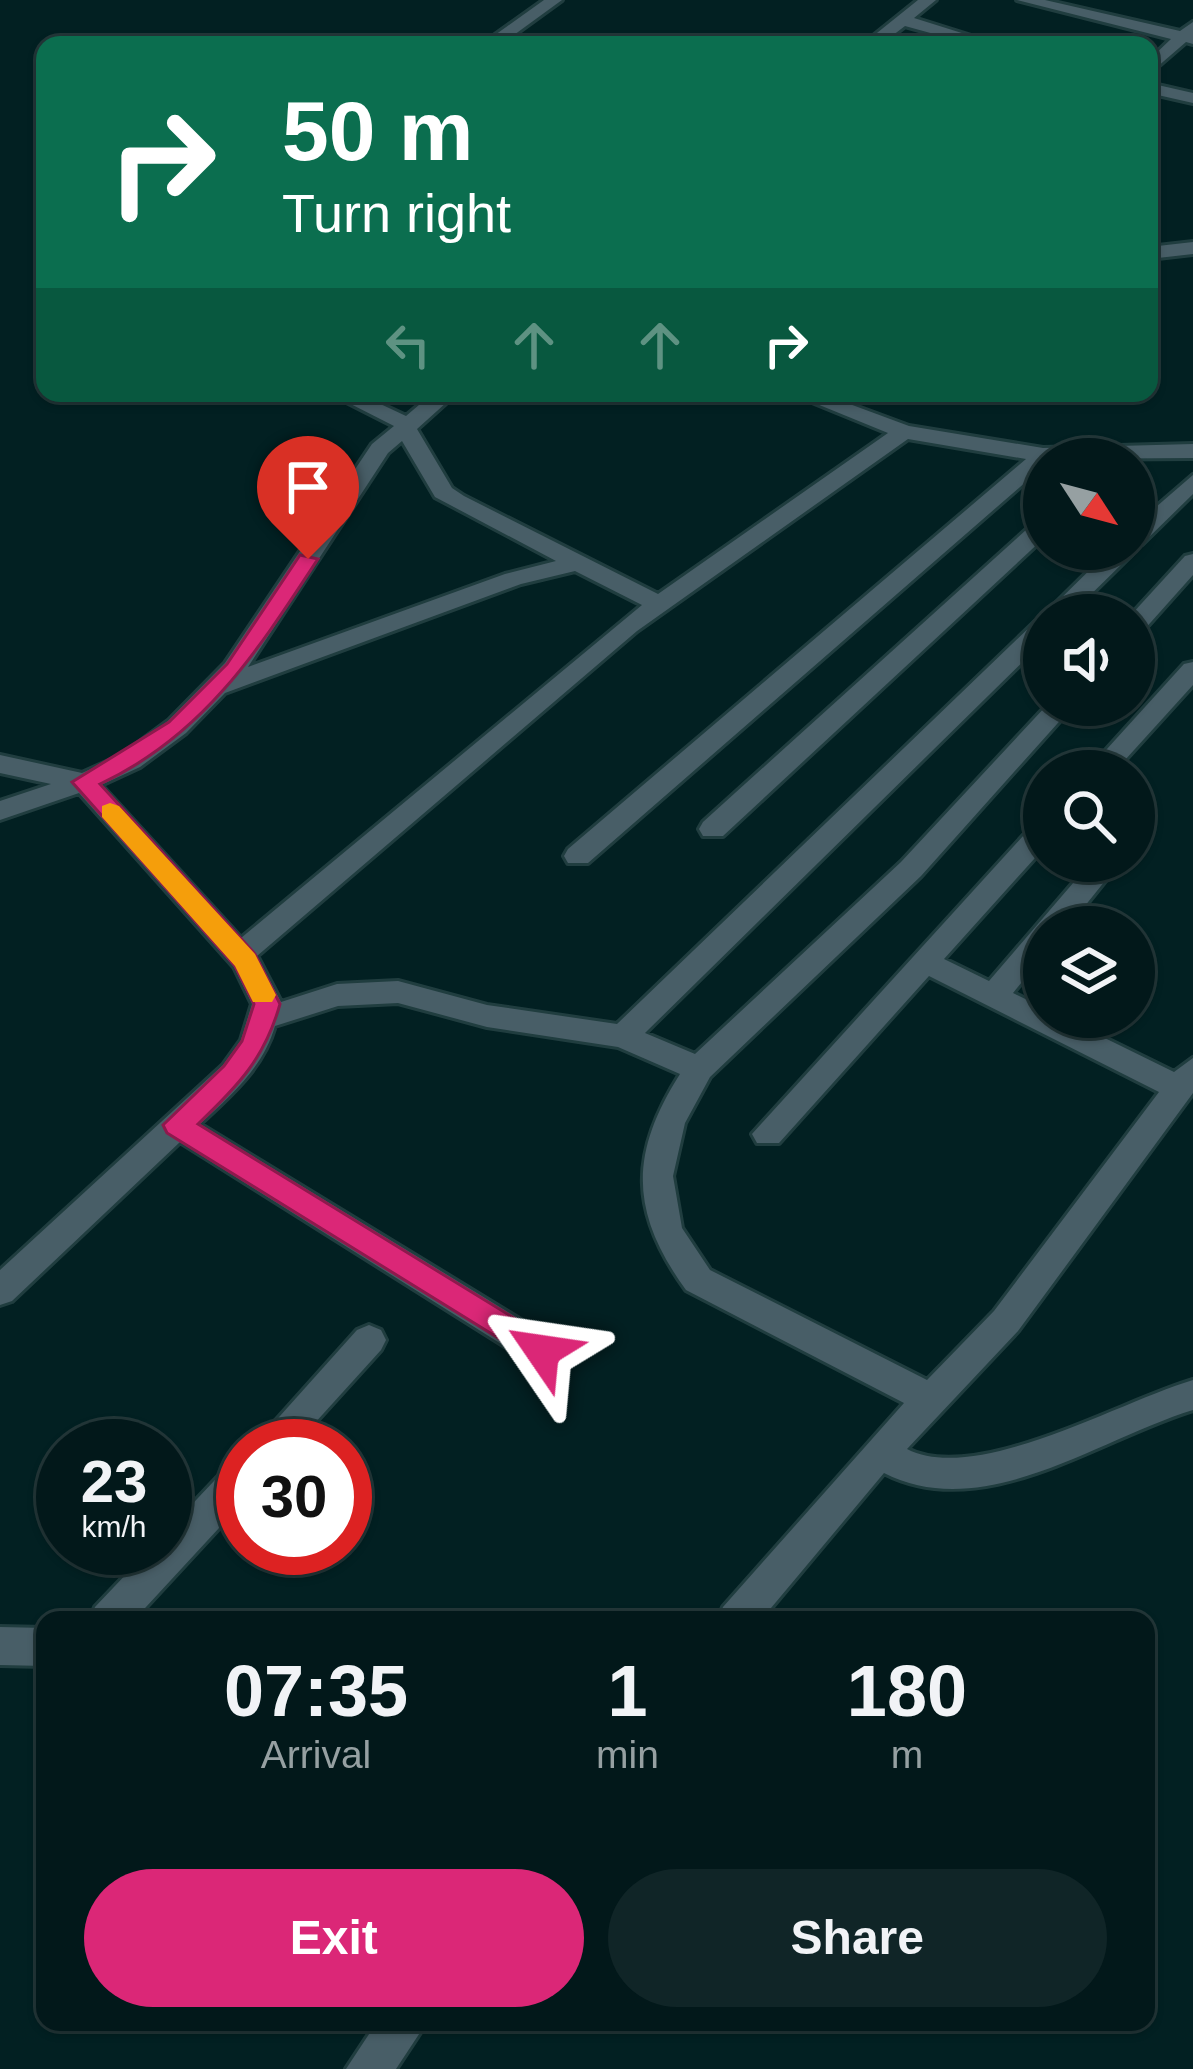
<!DOCTYPE html>
<style>
body{margin:0;font-family:Helvetica,sans-serif;background:#102527;color:#f1f3f6;height:100vh;display:flex;flex-direction:column;font-size:45px;white-space:nowrap}
*{box-sizing:border-box;margin:0}
p{font-size:39px;color:#96a0a2}
.icon{flex:none;width:66px;height:66px;fill:none;stroke:currentColor;stroke-width:2;stroke-linecap:round;stroke-linejoin:round}
.map{position:relative;flex:1;overflow:hidden}
.side{position:absolute;left:36px;top:1611px;width:1119px;height:420px;display:flex;flex-direction:column;background:#02181a;border-radius:24px;box-shadow:0 3px 9px #0004,0 0 0 3px #233739}
.side>*{flex:none}
.banner{position:absolute;left:36px;top:36px;width:1122px;height:366px;border-radius:24px;box-shadow:0 3px 9px #0004,0 0 0 3px #233739;background:#0b6e4f;color:#fff;overflow:hidden}
.needle{width:78px;rotate:126deg}
.fabs{position:absolute;left:1023px;top:438px;display:grid;gap:24px}
.fabs a{display:grid;place-items:center;width:132px;height:132px;border-radius:50%;background:#02181a;box-shadow:0 3px 9px #0004,0 0 0 3px #233739;font-size:60px}
.speed{position:absolute;left:36px;top:1419px;display:flex;gap:24px;font-size:60px;font-weight:700;text-align:center}
.speed>*{display:grid;place-content:center;width:156px;height:156px;border-radius:50%;background:#02181a;box-shadow:0 3px 9px #0004,0 0 0 3px #233739;line-height:1}
.speed small{font-size:30px;font-weight:400}
.speed .limit{border:18px solid #d22;background:#fff;color:#111}
.pin{position:absolute;display:grid;place-items:center;width:102px;height:102px;color:#fff;margin:-123px -51px;border-radius:50% 50% 50% 0;rotate:-45deg;box-shadow:0 0 12px #0007}
.pin .icon{rotate:45deg}
.me{position:absolute;width:132px;margin:-66px;rotate:302deg;stroke-linejoin:round;filter:drop-shadow(0 0 9px #0008)}
.turn{display:flex;align-items:center;gap:42px;height:252px;padding:0 48px;font-size:54px}
.turn .icon{width:156px;height:156px;stroke-width:2.5}
.turn b{display:block;font-size:84px;line-height:102px}
.lanes{display:flex;align-items:center;height:114px;padding:0 48px;background:#0003;justify-content:center;gap:60px;direction:ltr}
.lanes .off{opacity:.35}
.eta{display:flex;justify-content:space-evenly;align-items:center;height:204px;text-align:center}
.eta b{font-size:72px;font-weight:700;line-height:84px}
.primary-button{display:flex;gap:24px;margin-top:auto;padding:24px 48px}
.primary-button a{flex:1;height:138px;border-radius:72px;background:#db2777;color:#fff;font-size:48px;font-weight:700;line-height:138px;text-align:center}
.primary-button a+a{background:#102527;color:#f1f3f6}
.map>svg:first-child{display:block}
.lines{fill:none;stroke-linecap:round;stroke-linejoin:round}
.minor-casing{stroke:#203d3f;stroke-width:6}
.minor{fill:#485e67;fill-rule:evenodd}
.route{fill:#db2777;stroke:#8e194d;stroke-width:3}
.slow{fill:#f59e0b}
</style>
<div class="map">
<svg width="1193" height="2069" viewBox="0 0 1193 2069">
<rect width="100%" height="100%" fill="#022022"/>
<g class="lines">
<defs>
<g id="minor">
<path d="M 544,0 L 562,0 L 500,45 L 481,45 Z"/>
<path d="M 918,0 L 936,0 L 914,18 L 1000,45 L 974,45 L 905,26 L 880,45 L 862,45 Z"/>
<path d="M 1017,0 L 1045,0 L 1180,31 L 1193,22 L 1193,44 L 1186,42 L 1149,74 L 1149,60 L 1171,39 Z"/>
<path d="M 1149,83 L 1193,93 L 1193,103 L 1149,93 Z"/>
<path d="M 1193,242 L 1193,254 L 1149,259 L 1149,247 Z"/>
<path d="M 329,393 L 357,393 L 406,416 L 433,393 L 457,393 L 417,429 L 452,488 L 464,496 L 658,594 L 888,433 L 790,393 L 820,393 L 909,426 L 1043,448 L 1193,444 L 1193,458 L 1044,459 L 1044,466 L 588,863 L 568,863 L 564,856 L 568,849 L 1026,459 L 908,439 L 637,631 L 257,956 L 281,1002 L 337,984 L 398,981 L 487,1005 L 617,1024 L 1035,622 L 1044,620 L 1044,641 L 645,1033 L 695,1054 L 901,862 L 1047,705 L 1074,705 L 921,876 L 710,1077 L 685,1123 L 673,1176 L 682,1228 L 710,1270 L 927,1380 L 994,1311 L 1159,1092 L 929,976 L 779,1143 L 757,1143 L 752,1134 L 1034,824 L 1044,822 L 1044,848 L 944,959 L 989,981 L 1092,861 L 1121,861 L 1068,927 L 1044,927 L 1044,955 L 1013,993 L 1044,1008 L 1044,1017 L 1062,1017 L 1174,1072 L 1193,1058 L 1193,1093 L 1018,1331 L 907,1449 C 976,1485 1121,1401 1193,1380 L 1193,1410 C 1098,1439 984,1524 884,1473 L 761,1620 L 718,1620 L 723,1607 L 904,1403 L 686,1290 C 630,1213 629,1154 680,1074 L 618,1047 L 487,1027 L 398,1003 L 338,1006 L 275,1026 C 263,1068 231,1095 200,1124 L 554,1340 L 559,1351 L 554,1362 L 542,1366 L 530,1362 L 180,1142 L 12,1301 L 0,1305 L 0,1270 L 223,1065 L 241,1040 L 252,1004 L 234,967 L 79,793 L 0,820 L 0,801 L 51,784 L 0,773 L 0,755 L 82,773 L 122,755 L 168,721 L 225,663 L 372,444 L 394,426 ZM 402,441 L 435,497 L 556,561 L 505,574 L 248,667 L 388,453 ZM 575,571 L 642,605 L 241,938 L 101,785 L 140,767 L 186,733 L 225,693 L 521,584 Z"/>
<path d="M 1193,475 L 1193,494 L 1142,544 L 1134,546 L 1134,526 Z"/>
<path d="M 1044,519 L 1044,538 L 723,836 L 703,836 L 699,829 L 703,822 L 1036,521 Z"/>
<path d="M 1134,547 L 1136,549 L 1132,554 L 1070,615 L 1044,615 L 1111,549 Z"/>
<path d="M 1193,554 L 1193,575 L 1143,631 L 1134,633 L 1131,615 L 1185,556 Z"/>
<path d="M 1193,662 L 1193,685 L 1115,771 L 1087,771 L 1184,664 Z"/>
<path d="M 1134,819 L 1149,828 L 1134,839 Z"/>
<path d="M 369,1325 L 381,1330 L 386,1340 L 381,1350 L 294,1446 L 253,1446 L 357,1330 Z"/>
<path d="M 243,1460 L 243,1502 L 134,1620 L 90,1620 L 95,1607 L 151,1548 L 165,1548 L 165,1533 L 230,1464 Z"/>
<path d="M 0,1627 L 45,1628 L 45,1666 L 0,1665 Z"/>
<path d="M 377,2022 L 427,2022 L 396,2069 L 346,2069 Z"/>
</g>
</defs>
<!-- minor casing -->
<use href="#minor" class="minor-casing"/>
<!-- minor -->
<use href="#minor" class="minor"/>
</g>
<!-- route -->
<path class="route" d="M 300,555 L 318,559 C 257,652 203,736 100,784 L 255,954 L 280,1004 C 265,1058 238,1086 198,1124 L 553,1342 L 558,1351 L 553,1361 L 542,1365 L 167,1133 L 163,1125 L 224,1066 L 242,1041 L 254,1004 L 235,966 L 72,782 L 169,722 L 227,664 Z"/>
<!-- slow -->
<path class="slow" d="M 110,803 L 119,806 L 255,954 L 276,995 L 272,1002 L 253,1002 L 235,966 L 102,817 L 102,806 Z"/>
</svg>
<div class="fabs">
<a><svg class="needle" viewBox="-14 -14 28 28"><path d="M0-13l5 13h-10z" fill="#e53935"/><path d="M0 13l5-13h-10z" fill="#96a0a2"/></svg></a>
<a><svg class="icon" aria-label="sound" viewBox="0 0 24 24"><path d="M4 9h4l5-4v14l-5-4H4zM17 9q2 3 0 6"/></svg></a>
<a><svg class="icon" aria-label="search" viewBox="0 0 24 24"><circle cx="10" cy="10" r="6"/><path d="M15 15l6 6"/></svg></a>
<a><svg class="icon" aria-label="layers" viewBox="0 0 24 24"><path d="M12 4l9 5-9 5-9-5zM3 14l9 5 9-5"/></svg></a>
</div>
<div class="speed"><div>23<small>km/h</small></div><div class="limit">30</div></div>
<div class="pin" style="left:308px;top:559px;background:#d93025"><svg class="icon" aria-label="arrive" viewBox="0 0 24 24"><path d="M6 21V4h12l-3 4 3 4H6"/></svg></div>
<svg class="me" style="left:542px;top:1351px" viewBox="-20 -20 40 40"><path d="M0-17L14 15 0 8-14 15z" fill="#db2777" stroke="#fff" stroke-width="4"/></svg>
<div class="banner">
<div class="turn"><svg class="icon" aria-label="right" viewBox="0 0 24 24"><path d="M7 20v-9h11M14 6l5 5-5 5"/></svg><div><b>50 m</b>Turn right</div></div>
<div class="lanes"><svg class="icon off" aria-label="left" viewBox="0 0 24 24"><path d="M17 20v-9H6M10 6l-5 5 5 5"/></svg><svg class="icon off" aria-label="ahead" viewBox="0 0 24 24"><path d="M12 20V5M6 11l6-6 6 6"/></svg><svg class="icon off" aria-label="ahead" viewBox="0 0 24 24"><path d="M12 20V5M6 11l6-6 6 6"/></svg><svg class="icon" aria-label="right" viewBox="0 0 24 24"><path d="M7 20v-9h11M14 6l5 5-5 5"/></svg></div>
</div>
<section class="side">
<div class="eta">
<div><b>07:35</b><p>Arrival</p></div>
<div><b>1</b><p>min</p></div>
<div><b>180</b><p>m</p></div>
</div>
<div class="primary-button"><a>Exit</a><a>Share</a></div>
</section>
</div>
